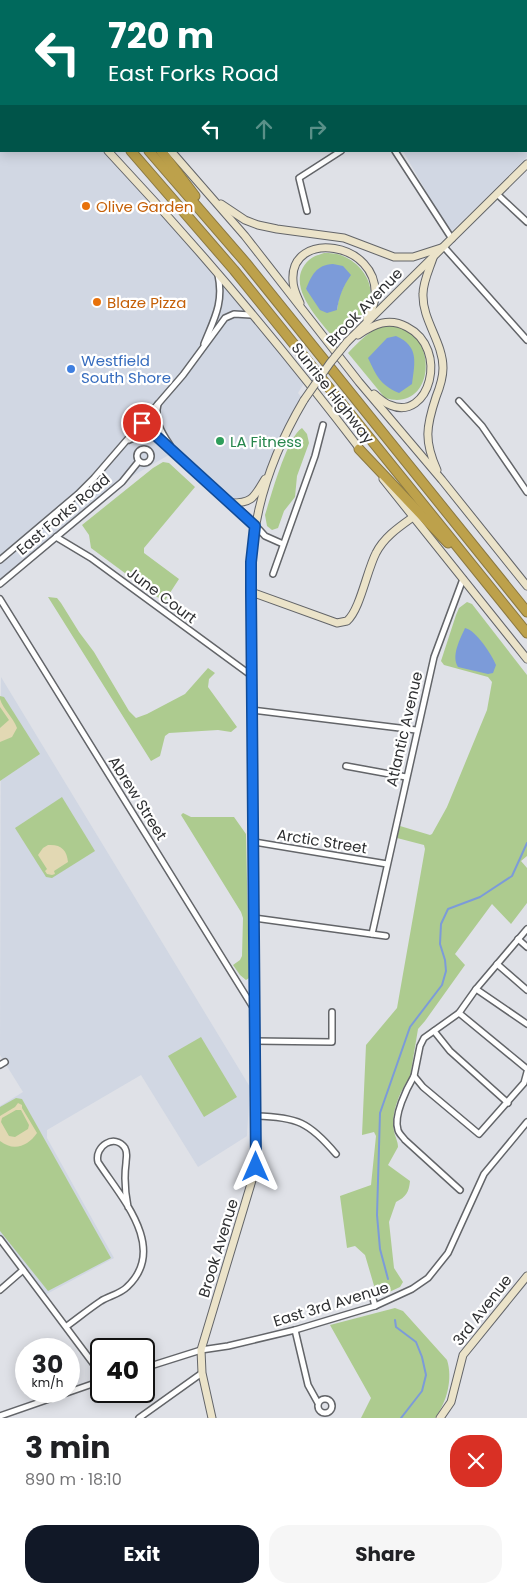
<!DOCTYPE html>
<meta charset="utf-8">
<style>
body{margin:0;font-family:Poppins,sans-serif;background:#f6f6f6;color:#202124;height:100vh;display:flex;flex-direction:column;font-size:19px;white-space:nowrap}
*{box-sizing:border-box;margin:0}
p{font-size:16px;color:#757577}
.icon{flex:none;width:28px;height:28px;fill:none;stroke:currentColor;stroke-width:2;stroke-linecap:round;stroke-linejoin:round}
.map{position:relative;height:1418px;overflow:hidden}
.panel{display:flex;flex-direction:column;background:#fff;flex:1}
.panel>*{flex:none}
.guide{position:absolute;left:0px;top:0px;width:528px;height:152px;box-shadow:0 2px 12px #0003;background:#00695c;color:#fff;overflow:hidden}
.speed{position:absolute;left:15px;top:1338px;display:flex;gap:10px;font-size:25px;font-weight:700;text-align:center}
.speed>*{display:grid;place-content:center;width:65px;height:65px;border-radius:50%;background:#fff;box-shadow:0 2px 12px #0003;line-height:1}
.speed small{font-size:12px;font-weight:400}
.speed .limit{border:2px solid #111;border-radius:8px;background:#fff;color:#111}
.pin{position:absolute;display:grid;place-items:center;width:42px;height:42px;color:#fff;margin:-21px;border:2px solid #fff;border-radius:50%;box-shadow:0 1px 5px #0007}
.me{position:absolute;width:55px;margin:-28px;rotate:0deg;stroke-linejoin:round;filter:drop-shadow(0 0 4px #0008)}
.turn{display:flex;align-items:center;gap:18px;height:105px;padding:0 25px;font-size:22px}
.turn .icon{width:65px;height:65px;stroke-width:2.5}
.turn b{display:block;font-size:35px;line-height:42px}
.lanes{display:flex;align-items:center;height:48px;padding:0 25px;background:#0003;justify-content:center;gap:25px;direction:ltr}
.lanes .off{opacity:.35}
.round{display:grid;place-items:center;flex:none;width:52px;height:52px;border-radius:20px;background:#f6f6f6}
.overview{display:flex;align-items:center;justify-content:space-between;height:85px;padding:0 25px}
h1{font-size:30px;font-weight:700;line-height:38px}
.button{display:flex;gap:10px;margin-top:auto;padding:10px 25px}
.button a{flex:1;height:58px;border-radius:20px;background:#111827;color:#fff;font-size:20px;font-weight:700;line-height:58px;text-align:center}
.button a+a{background:#f6f6f6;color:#202124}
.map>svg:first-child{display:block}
.built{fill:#d1d7e3}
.green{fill:#adcb8f;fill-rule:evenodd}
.sand{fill:#e2d8b3;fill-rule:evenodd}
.water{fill:#7c9bd9}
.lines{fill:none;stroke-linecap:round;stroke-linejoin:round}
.stream{stroke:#7c9bd9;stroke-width:2}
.street-casing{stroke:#636569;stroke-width:8}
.secondary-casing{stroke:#636569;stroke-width:9}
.highway-casing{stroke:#8b7942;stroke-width:11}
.street{stroke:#fff;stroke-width:5}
.secondary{stroke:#ebe3c9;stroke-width:7}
.highway{stroke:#bda14b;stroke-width:9}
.secondary-bridge-casing{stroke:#636569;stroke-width:9;stroke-linecap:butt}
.secondary-bridge{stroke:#ebe3c9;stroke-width:7}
.route-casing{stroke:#114b97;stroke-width:12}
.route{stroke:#1a73e8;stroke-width:9}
.food-dot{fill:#e8710a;stroke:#fff;stroke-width:2}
.shop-dot{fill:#3f7fe0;stroke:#fff;stroke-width:2}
.leisure-dot{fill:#2e9e5b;stroke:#fff;stroke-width:2}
.labels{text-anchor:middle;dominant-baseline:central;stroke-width:4.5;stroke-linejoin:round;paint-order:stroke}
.food-label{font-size:15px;fill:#c56008;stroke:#fff;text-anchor:start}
.street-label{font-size:15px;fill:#2e2f31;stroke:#fff}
.shop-label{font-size:15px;fill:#366cbe;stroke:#fff;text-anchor:start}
.leisure-label{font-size:15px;fill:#27864d;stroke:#fff;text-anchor:start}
</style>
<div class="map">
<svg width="527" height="1418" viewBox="0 0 527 1418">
<rect width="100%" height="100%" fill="#dfe1e7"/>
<!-- built -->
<g class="built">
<path d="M 526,18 L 527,157 L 450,233 L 403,151 L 526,151 Z"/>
<path d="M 0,36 L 1,151 L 108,151 L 306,380 L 298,393 L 304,400 L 271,468 L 255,496 L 231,503 L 174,452 L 122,482 L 0,584 Z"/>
<path d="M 1,677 L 250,1087 L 247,1136 L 198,1167 L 141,1075 L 47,1130 L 47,1138 L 114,1258 L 43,1296 L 0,1239 L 0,1106 L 23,1092 L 0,1055 Z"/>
</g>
<!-- green -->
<g class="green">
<path d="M 324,253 C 329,253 337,253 343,256 C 363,264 379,289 366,309 C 358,321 346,331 336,341 C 321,321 282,285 309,260 C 313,256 319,255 324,253 ZM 345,283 L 339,297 L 337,310 L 306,289 Z"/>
<path d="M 385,325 C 391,326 399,325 404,328 C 440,347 430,412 385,398 L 348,353 C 360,341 369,330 385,325 Z"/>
<path d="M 302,428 L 307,434 L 309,443 L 297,476 L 295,497 L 284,511 L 278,528 L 272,530 L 267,526 L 265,515 C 271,496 287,437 302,428 Z"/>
<path d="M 163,462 L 169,463 L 195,487 L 144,548 L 144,553 L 179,579 L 164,602 L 91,548 L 89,535 L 82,525 L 153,468 Z"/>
<path d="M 48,597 L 57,598 L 61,603 L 79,632 L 94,652 L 129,711 L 136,718 L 147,714 L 185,694 L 208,668 L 215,673 L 209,679 L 208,687 L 237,727 L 231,732 L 218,730 L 169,733 L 165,736 L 160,756 L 151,761 Z"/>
<path d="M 467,602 L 472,604 L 527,675 L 527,856 L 521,861 L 527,868 L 527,903 L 511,924 L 492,904 L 455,954 L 465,965 L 425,1021 L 418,1029 L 410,1077 C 400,1090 390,1115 394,1131 C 395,1137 398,1141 398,1147 L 388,1165 L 410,1181 C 409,1192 406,1197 396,1202 L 389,1222 L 394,1268 L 403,1282 L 400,1287 L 385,1294 L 375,1289 L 365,1255 L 355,1246 L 347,1248 L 340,1196 L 371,1185 L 376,1136 L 374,1132 L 362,1135 L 366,1045 L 397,1008 L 425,849 L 424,845 L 397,838 L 400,826 L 430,835 L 432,834 L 447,807 L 487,710 L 492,682 L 488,677 L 444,665 L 441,661 L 456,615 L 459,608 Z"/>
<path d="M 0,696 L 4,697 L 40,754 L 0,781 Z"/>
<path d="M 62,797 L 95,851 L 52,878 L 46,877 L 15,828 Z"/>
<path d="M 183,813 L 191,817 L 234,817 L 246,834 L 249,978 L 246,980 L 240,975 L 233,965 L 240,960 L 242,956 L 243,918 L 241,912 L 181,815 Z"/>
<path d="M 201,1037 L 237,1097 L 204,1117 L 168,1056 Z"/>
<path d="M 16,1098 L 22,1099 L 111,1258 L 48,1291 L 0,1231 L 0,1107 Z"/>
<path d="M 395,1308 L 403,1311 L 447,1360 C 453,1379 447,1402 435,1418 L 361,1418 L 371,1398 L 330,1325 Z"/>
</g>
<!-- sand -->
<g class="sand">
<path d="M 0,699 C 3,709 13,717 17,728 L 12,737 L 0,742 L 0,728 L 9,720 L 0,707 Z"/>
<path d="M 48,845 C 61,844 67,850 68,862 L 54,871 L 55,874 L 52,875 L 47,874 L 45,871 L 47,869 L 38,855 L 43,848 Z"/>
<path d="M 18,1103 L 22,1105 L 22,1108 L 37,1133 C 28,1146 14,1152 0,1141 L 0,1116 L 15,1107 ZM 16,1110 L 21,1110 L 29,1125 L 28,1129 L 15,1137 L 9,1136 L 1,1122 L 2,1118 Z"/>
</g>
<!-- water -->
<g class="water">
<path d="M 333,264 L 343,266 L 351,275 C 343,286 339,297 337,310 L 327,313 L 320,310 L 306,289 C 312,275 316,265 333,264 Z"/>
<path d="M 396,336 C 419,346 415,362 412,384 L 399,393 C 380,385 376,375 368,358 L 387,338 Z"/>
<path d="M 465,628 C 476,630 492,655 496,665 L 493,673 L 488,674 L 458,667 C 451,656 460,639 465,628 Z"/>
</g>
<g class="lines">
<!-- stream -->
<g class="stream">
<path d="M 477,1 L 478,0"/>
<path d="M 388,1279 L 380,1249 L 377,1215 L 380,1113 L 410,1027 L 442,985 L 446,971 L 445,960 L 440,944 L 441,924 L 448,909 L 480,897 L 512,876 L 527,843"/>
<path d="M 395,1320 L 396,1327 L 416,1342 L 422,1357 L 426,1375 L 422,1391 L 401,1418"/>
</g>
<defs>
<g id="street">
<path d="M 37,1 L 39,0"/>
<path d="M 150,1 L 152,0"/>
<path d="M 259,1 L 261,0"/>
<path d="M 371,1 L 373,0"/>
<path d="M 0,130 L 1,128"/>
<path d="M 395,151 L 452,239"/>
<path d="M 497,194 L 527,222"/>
<path d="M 307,211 L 299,178 L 341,151"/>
<path d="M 444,247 L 527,340"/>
<path d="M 204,344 C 214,319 224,303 218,275"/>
<path d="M 459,401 L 482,426 L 527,492"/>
<path d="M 158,404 C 154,420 161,432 170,445"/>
<path d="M 142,423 L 248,517 L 265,536 L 283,544"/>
<path d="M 129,440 L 140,435 L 156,436"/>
<circle cx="144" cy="456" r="7"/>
<path d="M 56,537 L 91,558 L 252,676"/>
<path d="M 0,560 L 78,494 L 94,478 L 183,375 L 225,318 L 234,314 L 251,315"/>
<path d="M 273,574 L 315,456 L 323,425"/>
<path d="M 0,584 L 122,482 L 139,461"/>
<path d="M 0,599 L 254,1009"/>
<path d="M 252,710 L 416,730"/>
<path d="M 346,766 L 406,777"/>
<path d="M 254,842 L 387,864"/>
<path d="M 254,918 L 386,936"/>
<path d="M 527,929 L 476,989 L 459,1013 L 424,1038 L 420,1046 L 414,1076 L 423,1087 L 479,1134 L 524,1083 L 527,1072"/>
<path d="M 372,934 L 434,657 L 463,579"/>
<path d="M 518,939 L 527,947"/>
<path d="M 497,964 L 527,990"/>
<path d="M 476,989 L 527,1024"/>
<path d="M 459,1013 L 527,1069"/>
<path d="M 434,1031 L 450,1051 L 508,1103"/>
<path d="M 255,1041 L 332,1042 L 332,1012"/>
<path d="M 0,1065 L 5,1062"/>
<path d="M 414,1076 C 407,1088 393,1116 398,1130 C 399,1134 403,1137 405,1140 L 460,1190"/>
<path d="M 256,1116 C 297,1117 309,1122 336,1154"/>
<path d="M 0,1239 L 101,1374"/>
<path d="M 0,1290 L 23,1270"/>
<path d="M 372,1295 L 375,1306"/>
<path d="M 67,1326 C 78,1318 89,1309 101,1301 C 109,1296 120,1294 127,1287 C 169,1248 120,1196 98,1162 C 94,1146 115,1133 125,1148 C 128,1153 126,1158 126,1163 C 124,1178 125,1192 128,1207"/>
<path d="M 295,1330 L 308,1385 L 318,1403"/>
<path d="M 144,1368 L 201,1350 L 228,1346 L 295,1330 L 375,1306 L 412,1289 L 428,1278 L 448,1253 L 484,1174 L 527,1122"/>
<circle cx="325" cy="1406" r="7"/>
<path d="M 0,1416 L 101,1381"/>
<path d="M 139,1418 L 202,1373"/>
</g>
<g id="secondary">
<path d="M 29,0 L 30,1"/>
<path d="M 0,36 L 1,37"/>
<path d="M 108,151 C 198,247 283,348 363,453"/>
<path d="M 171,151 L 245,236 L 359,382 L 442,480 L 527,586"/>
<path d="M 221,204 L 245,220 L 258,225 L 277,229 L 344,238 L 394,257 L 413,257 L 441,248"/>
<path d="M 433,258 C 429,270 423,282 423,294 C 422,320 443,342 443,368 C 443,378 440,387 436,397 C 426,427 424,441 437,470"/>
<path d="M 300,303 C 297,296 293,289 293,281 C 289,229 380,241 375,297 C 375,305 370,312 367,319"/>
<path d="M 358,335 C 374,324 389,317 407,327 C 450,349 429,422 390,405 C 384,403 379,398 374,394"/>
<path d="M 347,342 L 527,164"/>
<path d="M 383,479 L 527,659"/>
<path d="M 231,503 C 253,503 254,497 265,479"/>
<path d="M 251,592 L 337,623 L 347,621 C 360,610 367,570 376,553 C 384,537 399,527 413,517"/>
<path d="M 212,1418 L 202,1373 L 201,1350 L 256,1167 L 251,608 C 251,587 250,565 253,543 C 259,493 278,444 304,400"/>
<path d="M 440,1418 L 451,1402 L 463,1355 L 527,1276"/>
</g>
<g id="highway">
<path d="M 7,0 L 8,1"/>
<path d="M 0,12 L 1,14"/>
<path d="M 131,151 L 234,270 L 527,633"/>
<path d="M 149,151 L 246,263 L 527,612"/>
<path d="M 161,151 L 195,196"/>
<path d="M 359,449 L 448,543"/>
</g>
</defs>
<!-- street casing -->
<use href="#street" class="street-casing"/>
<!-- secondary casing -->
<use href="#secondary" class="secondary-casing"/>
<!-- highway casing -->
<use href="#highway" class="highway-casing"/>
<!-- street -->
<use href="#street" class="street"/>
<!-- secondary -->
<use href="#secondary" class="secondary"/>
<!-- highway -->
<use href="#highway" class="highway"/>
<defs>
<path id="secondary-bridge" d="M 304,400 L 330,363 L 347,342"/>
</defs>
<!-- secondary-bridge casing -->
<use href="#secondary-bridge" class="secondary-bridge-casing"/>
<!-- secondary-bridge -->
<use href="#secondary-bridge" class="secondary-bridge"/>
</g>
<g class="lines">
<defs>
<path id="route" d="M 142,423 L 255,526 L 251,562 L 251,592 L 256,1167"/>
</defs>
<!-- route casing -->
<use href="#route" class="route-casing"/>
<!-- route -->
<use href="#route" class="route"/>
</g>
<!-- markers -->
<g class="food-dot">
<circle cx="86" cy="206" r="5"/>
<circle cx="97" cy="302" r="5"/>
</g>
<circle class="shop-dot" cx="71" cy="369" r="5"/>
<circle class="leisure-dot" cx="220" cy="441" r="5"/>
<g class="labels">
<!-- food labels -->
<g class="food-label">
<text x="96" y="206">Olive Garden</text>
<text x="107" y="302">Blaze Pizza</text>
</g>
<!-- street labels -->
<g class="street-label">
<text transform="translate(364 307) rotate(-46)">Brook Avenue</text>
<text transform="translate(333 393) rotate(52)">Sunrise Highway</text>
<text transform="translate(63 514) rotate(-40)">East Forks Road</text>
<text transform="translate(162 595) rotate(37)">June Court</text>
<text transform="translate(404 729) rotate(-77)">Atlantic Avenue</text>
<text transform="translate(138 798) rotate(58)">Abrew Street</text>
<text transform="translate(322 841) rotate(9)">Arctic Street</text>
<text transform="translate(218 1248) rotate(-73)">Brook Avenue</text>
<text transform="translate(331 1304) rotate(-17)">East 3rd Avenue</text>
<text transform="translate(482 1310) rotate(-52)">3rd Avenue</text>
</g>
<!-- shop labels -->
<g class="shop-label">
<text x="81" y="360">Westfield<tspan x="81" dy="17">South Shore</tspan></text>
</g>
<!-- leisure labels -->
<g class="leisure-label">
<text x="230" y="441">LA Fitness</text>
</g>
</g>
</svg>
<div class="speed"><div>30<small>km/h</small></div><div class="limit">40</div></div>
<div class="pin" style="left:142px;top:423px;background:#d93025"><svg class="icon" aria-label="arrive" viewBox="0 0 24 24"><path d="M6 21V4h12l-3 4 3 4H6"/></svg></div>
<svg class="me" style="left:256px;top:1167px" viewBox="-20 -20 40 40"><path d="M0-17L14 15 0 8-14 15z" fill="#1a73e8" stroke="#fff" stroke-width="4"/></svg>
<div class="guide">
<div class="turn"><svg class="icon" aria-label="left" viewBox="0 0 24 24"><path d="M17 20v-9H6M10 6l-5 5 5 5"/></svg><div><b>720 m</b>East Forks Road</div></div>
<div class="lanes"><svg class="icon" aria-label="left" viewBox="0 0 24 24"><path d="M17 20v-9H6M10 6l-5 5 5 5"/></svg><svg class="icon off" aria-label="ahead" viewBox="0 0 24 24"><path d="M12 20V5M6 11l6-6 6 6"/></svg><svg class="icon off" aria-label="right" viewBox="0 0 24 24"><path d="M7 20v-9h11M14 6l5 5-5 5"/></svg></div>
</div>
</div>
<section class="panel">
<div class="overview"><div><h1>3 min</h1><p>890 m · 18:10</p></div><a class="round" style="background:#d93025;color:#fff"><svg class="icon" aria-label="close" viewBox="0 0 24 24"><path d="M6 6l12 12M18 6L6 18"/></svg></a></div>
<div class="button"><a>Exit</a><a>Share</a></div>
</section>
